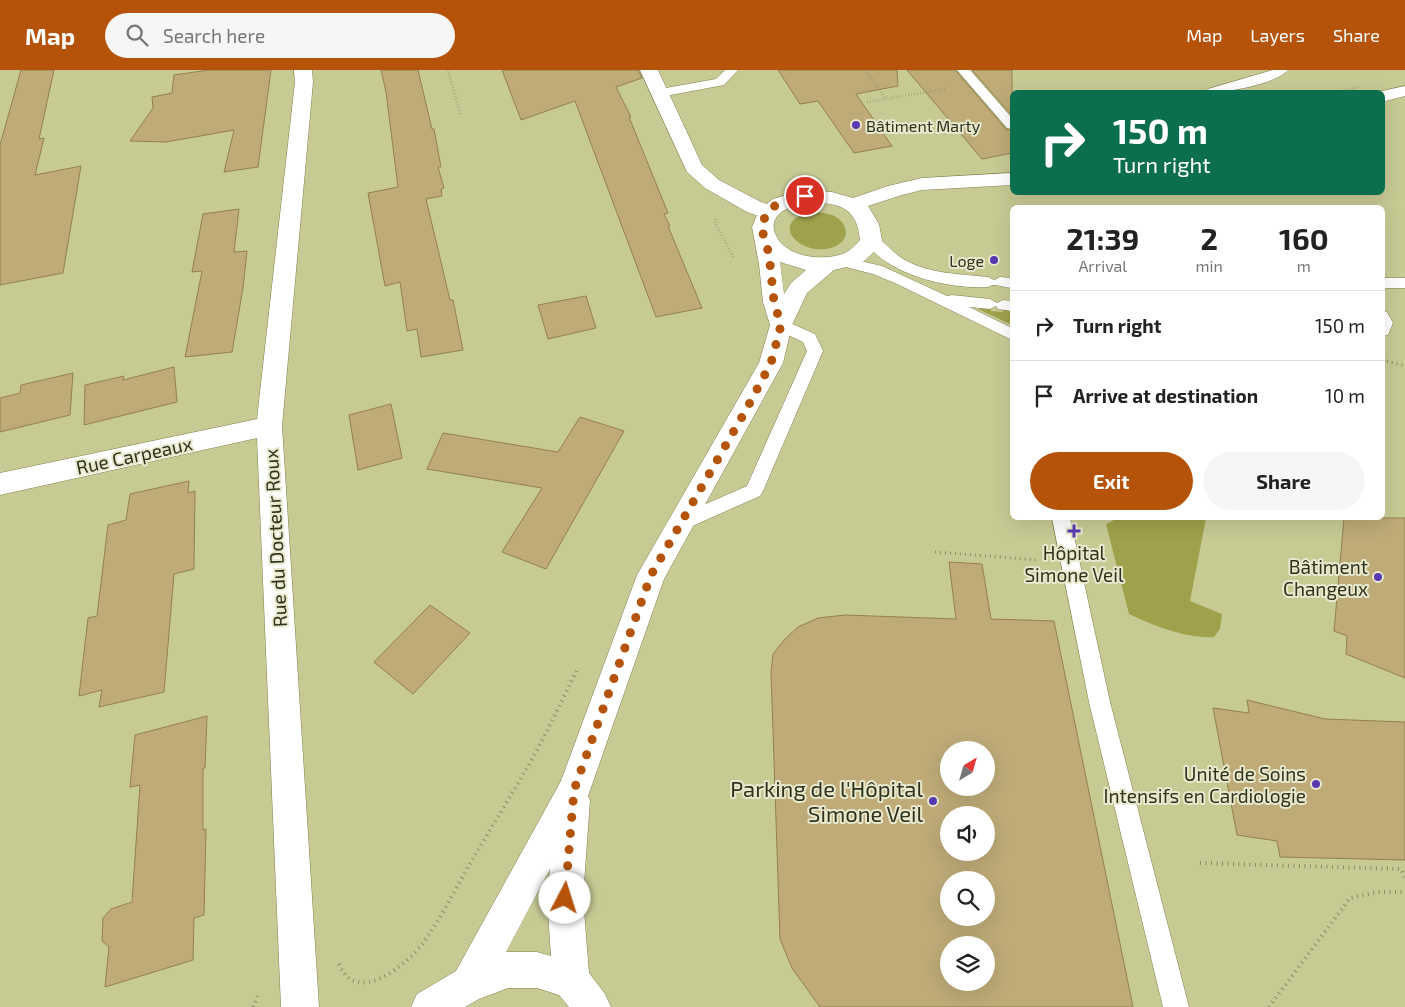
<!DOCTYPE html>
<meta charset="utf-8">
<style>
body{margin:0;font-family:"Exo 2",sans-serif;background:#f6f6f6;color:#222;height:100vh;display:flex;flex-direction:column;font-size:19px;white-space:nowrap}
*{box-sizing:border-box;margin:0}
p{font-size:16px;color:#767676}
.icon{flex:none;width:28px;height:28px;fill:none;stroke:currentColor;stroke-width:2;stroke-linecap:round;stroke-linejoin:round}
.map{position:relative;flex:1;overflow:hidden}
.panel{position:absolute;left:1010px;top:135px;width:375px;height:315px;display:flex;flex-direction:column;background:#fff;border-radius:8px;box-shadow:0 5px 20px #0002}
.panel>*{flex:none}
.guide{position:absolute;left:1010px;top:20px;width:375px;height:105px;border-radius:8px;box-shadow:0 5px 20px #0002;background:#0b6e4f;color:#fff;overflow:hidden}
.needle{width:32px;rotate:37deg}
.tools{position:absolute;left:940px;top:671px;display:grid;gap:10px}
.tools a{display:grid;place-items:center;width:55px;height:55px;border-radius:50%;background:#fff;box-shadow:0 5px 20px #0002;font-size:25px}
.pin{position:absolute;display:grid;place-items:center;width:42px;height:42px;color:#fff;margin:-21px;border:2px solid #fff;border-radius:50%;box-shadow:0 1px 5px #0007}
.me{position:absolute;width:55px;margin:-28px;rotate:5deg;stroke-linejoin:round;filter:drop-shadow(0 0 4px #0008)}
.turn{display:flex;align-items:center;gap:18px;height:105px;padding:0 20px;font-size:22px}
.turn .icon{width:65px;height:65px;stroke-width:2.5}
.turn b{display:block;font-size:35px;line-height:42px}
.eta{display:flex;justify-content:space-evenly;align-items:center;height:85px;text-align:center}
.eta b{font-size:30px;font-weight:700;line-height:35px}
.cta{display:flex;gap:10px;margin-top:auto;padding:10px 20px}
.cta a{flex:1;height:58px;border-radius:30px;background:#b45309;color:#fff;font-size:20px;font-weight:700;line-height:58px;text-align:center}
.cta a+a{background:#f6f6f6;color:#222}
ul{padding:0;list-style:none}
li{display:flex;align-items:center;gap:15px;height:70px;padding:0 20px;border-top:1px solid #e0e0e0}
li div{flex:1}
li b{display:block;font-size:19px}
li em{font-style:normal}
header{display:flex;align-items:center;gap:30px;box-sizing:border-box;height:70px;padding:0 25px;background:#b45309;color:#fff}
header strong{font-size:24px}
nav{display:flex;gap:28px;margin-inline-start:auto;font-size:18px}
.search{width:350px;height:45px;background:#f6f6f6;display:flex;align-items:center;gap:12px;box-sizing:border-box;padding:0 18px;border-radius:28px;color:#767676;font-size:19px}
.map>svg:first-child{display:block}
.green{fill:#9fa14b}
.building{fill:#beab78;stroke:#93804f;fill-rule:evenodd}
.lines{fill:none;stroke-linecap:round;stroke-linejoin:round}
.lane-casing{stroke:#7f814e;stroke-width:1}
.street-casing{stroke:#7f814e;stroke-width:1}
.secondary-casing{stroke:#7f814e;stroke-width:1}
.path-far2{stroke:#8b8c63;stroke-width:2.5;stroke-dasharray:0.5 2.5;stroke-linecap:butt}
.path-far1{stroke:#8b8c63;stroke-width:3;stroke-dasharray:1 4;stroke-linecap:butt}
.path{stroke:#8b8c63;stroke-width:4;stroke-dasharray:1 4.5;stroke-linecap:butt}
.lane{fill:#fff;fill-rule:evenodd}
.street{fill:#fff;fill-rule:evenodd}
.secondary{fill:#fff;fill-rule:evenodd}
.route{stroke:#b45309;stroke-width:9;stroke-dasharray:0 16.2}
.poi-dot{fill:#5939b1;stroke:#e7e8cd;stroke-width:2}
.labels{text-anchor:middle;dominant-baseline:central;stroke-width:4;stroke-linejoin:round;paint-order:stroke}
.far-poi-label{font-size:16px;fill:#31321c;stroke:#e7e8cd;text-anchor:start}
.street-label{font-size:19px;fill:#31321c;stroke:#e7e8cd}
.poi-label{font-size:19px;fill:#31321c;stroke:#e7e8cd;text-anchor:end}
.near-poi-label{font-size:22px;fill:#31321c;stroke:#e7e8cd;text-anchor:end}
</style>
<header>
<strong>Map</strong>
<div class="search"><svg class="icon" aria-label="search" viewBox="0 0 24 24"><circle cx="10" cy="10" r="6"/><path d="M15 15l6 6"/></svg>Search here</div>
<nav><a>Map</a><a>Layers</a><a>Share</a></nav>
</header>
<div class="map">
<svg width="1405" height="937" viewBox="0 0 1405 937">
<rect width="100%" height="100%" fill="#c8ca94"/>
<!-- green -->
<g class="green">
<path d="M 813,142 C 819,142 826,143 832,145 C 847,151 852,168 836,176 C 804,191 763,151 813,142 Z"/>
<path d="M 991,238 L 991,241 L 1003,242 L 1003,239 L 1012,240 L 1012,255 L 978,239 Z"/>
<path d="M 1118,448 L 1206,448 L 1190,531 L 1222,544 L 1220,559 L 1214,567 C 1187,569 1152,555 1129,544 L 1106,454 Z"/>
</g>
<!-- building -->
<g class="building">
<path d="M 21,0 L 54,0 L 39,69 L 44,68 L 35,105 L 81,96 L 63,203 L 0,215 L 0,75 Z"/>
<path d="M 209,0 L 271,0 L 258,97 L 224,102 L 234,60 L 166,72 L 130,71 L 153,38 L 152,27 L 172,23 L 174,5 Z"/>
<path d="M 381,0 L 418,0 L 432,59 L 434,59 L 441,97 L 438,97 L 444,118 L 441,119 L 442,126 L 426,129 L 450,230 L 453,230 L 463,280 L 421,287 L 417,259 L 407,261 L 400,212 L 385,216 L 368,123 L 398,117 L 386,22 Z"/>
<path d="M 502,0 L 638,0 L 642,8 L 616,17 L 631,47 L 629,47 L 668,143 L 664,144 L 670,156 L 668,156 L 702,238 L 656,247 L 575,31 L 521,50 Z"/>
<path d="M 778,0 L 897,0 L 898,16 L 856,24 L 892,76 L 854,83 L 818,31 L 800,34 Z"/>
<path d="M 907,0 L 955,0 L 1006,59 L 1012,61 L 1012,83 L 982,89 Z"/>
<path d="M 972,0 L 1012,0 L 1012,46 Z"/>
<path d="M 239,139 L 234,182 L 247,181 L 243,218 L 232,282 L 185,287 L 202,201 L 192,202 L 203,144 Z"/>
<path d="M 586,226 L 596,258 L 548,269 L 538,235 Z"/>
<path d="M 174,297 L 177,332 L 84,355 L 85,315 L 124,306 L 123,310 Z"/>
<path d="M 73,303 L 70,345 L 0,362 L 0,328 L 20,323 L 21,315 Z"/>
<path d="M 391,334 L 402,388 L 358,400 L 349,345 Z"/>
<path d="M 580,347 L 624,361 L 546,499 L 502,482 L 542,418 L 427,399 L 443,363 L 558,382 Z"/>
<path d="M 189,411 L 188,423 L 195,421 L 194,499 L 174,504 L 164,622 L 99,637 L 102,620 L 79,626 L 88,548 L 97,546 L 108,455 L 126,450 L 130,424 Z"/>
<path d="M 1344,448 L 1405,448 L 1405,608 L 1346,584 L 1347,566 L 1334,561 Z"/>
<path d="M 949,492 L 982,494 L 991,549 L 1054,551 L 1133,937 L 820,937 L 792,898 L 780,869 L 771,602 L 773,584 L 784,570 L 798,557 L 818,548 L 845,545 L 956,549 ZM 949,680 L 986,680 L 986,718 L 949,718 ZM 949,745 L 986,745 L 986,782 L 949,782 ZM 949,810 L 986,810 L 986,848 L 949,848 ZM 949,875 L 986,875 L 986,912 L 949,912 Z"/>
<path d="M 430,535 L 470,563 L 413,624 L 374,592 Z"/>
<path d="M 1247,630 L 1325,649 L 1405,652 L 1405,790 L 1280,787 L 1277,771 L 1237,765 L 1213,638 L 1249,643 Z"/>
<path d="M 207,646 L 205,698 L 203,698 L 203,760 L 206,759 L 204,845 L 194,848 L 193,890 L 105,917 L 109,877 L 102,871 L 103,848 L 111,839 L 132,832 L 140,715 L 130,717 L 135,665 Z"/>
</g>
<g class="lines">
<defs>
<g id="lane">
<path d="M 725,0 L 738,0 L 724,15 L 660,27 L 654,23 L 660,19 L 716,9 Z"/>
<path d="M 957,0 L 970,0 L 1012,48 L 1012,59 L 1007,58 Z"/>
<path d="M 1273,0 L 1288,0 C 1276,14 1223,24 1206,22 L 1208,19 Z"/>
<path d="M 871,165 C 884,169 893,184 905,190 C 930,204 960,204 988,207 L 994,210 L 1000,207 L 1012,208 L 1012,218 C 1007,218 999,215 994,215 C 991,215 989,217 987,217 C 948,219 886,205 864,170 L 866,167 Z"/>
<path d="M 843,187 L 882,196 L 947,226 L 952,225 L 990,229 L 997,233 L 1003,230 L 1012,231 L 1012,241 L 998,239 L 996,236 L 990,239 L 969,237 L 1012,258 L 1012,270 L 895,213 L 873,204 L 838,195 L 836,192 L 838,189 Z"/>
<rect x="1382" y="208" width="23" height="10"/>
<path d="M 1382,241 L 1387,242 L 1393,253 L 1388,265 L 1382,266 Z"/>
<path d="M 781,249 L 815,264 L 823,281 L 763,421 L 760,426 L 690,457 L 683,460 L 676,457 L 674,452 L 676,447 L 747,416 L 807,281 L 803,272 L 775,259 L 773,255 L 775,251 Z"/>
<path d="M 1052,448 L 1070,448 L 1110,632 L 1189,937 L 1163,937 L 1089,632 Z"/>
</g>
<g id="street">
<path d="M 294,0 L 312,0 L 313,12 L 282,356 L 319,937 L 281,937 L 257,368 L 0,425 L 0,403 L 257,349 L 295,12 Z"/>
<path d="M 640,0 L 658,0 L 702,95 L 719,110 L 761,132 L 775,137 L 778,142 L 775,147 L 768,149 L 747,142 L 705,118 L 687,102 Z"/>
</g>
<g id="secondary">
<path d="M 1405,16 L 1405,26 L 1382,32 L 1382,22 L 1378,22 Z"/>
<path d="M 1012,103 L 1012,115 L 922,120 L 902,125 L 868,136 L 879,154 L 882,170 L 872,184 L 864,191 L 855,195 L 834,200 L 807,223 L 792,255 L 783,293 L 664,509 L 588,726 L 590,730 L 583,828 L 589,903 L 605,924 L 611,937 L 569,937 L 559,925 L 537,918 L 508,918 L 479,929 L 465,937 L 411,937 L 417,924 L 456,901 L 561,711 L 637,505 L 759,293 L 770,255 L 763,232 L 759,194 L 752,157 L 759,140 L 773,129 L 805,120 L 832,122 L 853,128 L 888,116 L 922,108 ZM 806,132 C 837,133 857,135 860,170 C 855,176 848,183 839,185 C 818,191 783,186 775,163 C 773,158 773,152 776,148 C 782,138 796,136 806,132 ZM 780,192 L 806,200 L 791,213 L 784,224 ZM 550,799 L 547,828 L 551,886 L 537,882 L 506,882 Z"/>
</g>
</defs>
<!-- lane casing -->
<use href="#lane" class="lane-casing"/>
<!-- street casing -->
<use href="#street" class="street-casing"/>
<!-- secondary casing -->
<use href="#secondary" class="secondary-casing"/>
<!-- path-far2 -->
<g class="path-far2">
<path d="M 448,0 L 460,44"/>
<path d="M 865,0 L 886,29"/>
<path d="M 1338,22 L 1359,17"/>
<path d="M 867,32 L 945,19"/>
<path d="M 716,149 L 715,153 L 734,188"/>
</g>
<!-- path-far1 -->
<g class="path-far1">
<path d="M 1382,290 L 1405,296"/>
<path d="M 935,482 L 1038,490"/>
</g>
<!-- path -->
<g class="path">
<path d="M 1200,793 L 1401,799 L 1405,809"/>
<path d="M 339,894 C 357,937 406,895 423,873 C 440,851 456,817 471,792 C 493,754 517,717 538,678 C 552,652 564,626 577,600"/>
<path d="M 253,937 L 258,925"/>
<path d="M 1269,937 L 1350,828 L 1378,822 L 1405,822"/>
</g>
<!-- lane -->
<use href="#lane" class="lane"/>
<!-- street -->
<use href="#street" class="street"/>
<!-- secondary -->
<use href="#secondary" class="secondary"/>
</g>
<g class="lines">
<!-- route -->
<path class="route" d="M 565,828 L 574,720 L 651,505 L 746,340 L 771,293 L 774,282 L 781,255 L 774,232 L 769,184 L 762,160 L 763,151 L 768,142 L 777,134 L 790,128 L 805,126"/>
</g>
<!-- markers -->
<g class="poi-dot">
<circle cx="856" cy="55" r="5"/>
<circle cx="994" cy="190" r="5"/>
<path d="M1071.5 453.5h5v5h5v5h-5v5h-5v-5h-5v-5h5z"/>
<circle cx="1378" cy="507" r="5"/>
<circle cx="1316" cy="714" r="5"/>
<circle cx="933" cy="731" r="5"/>
</g>
<g class="labels">
<!-- far-poi labels -->
<g class="far-poi-label">
<text x="866" y="55">Bâtiment Marty</text>
<text x="984" y="190" text-anchor="end">Loge</text>
</g>
<!-- street labels -->
<g class="street-label">
<text transform="translate(134 385) rotate(-12)">Rue Carpeaux</text>
<text transform="translate(275 468) rotate(-93)">Rue du Docteur Roux</text>
</g>
<!-- poi labels -->
<g class="poi-label">
<text x="1074" y="482" text-anchor="middle">Hôpital<tspan x="1074" dy="22">Simone Veil</tspan></text>
<text x="1368" y="496">Bâtiment<tspan x="1368" dy="22">Changeux</tspan></text>
<text x="1306" y="703">Unité de Soins<tspan x="1306" dy="22">Intensifs en Cardiologie</tspan></text>
</g>
<!-- near-poi labels -->
<g class="near-poi-label">
<text x="923" y="718">Parking de l'Hôpital<tspan x="923" dy="25">Simone Veil</tspan></text>
</g>
</g>
</svg>
<div class="tools">
<a><svg class="needle" viewBox="-14 -14 28 28"><path d="M0-13l5 13h-10z" fill="#e53935"/><path d="M0 13l5-13h-10z" fill="#767676"/></svg></a>
<a><svg class="icon" aria-label="sound" viewBox="0 0 24 24"><path d="M4 9h4l5-4v14l-5-4H4zM17 9q2 3 0 6"/></svg></a>
<a><svg class="icon" aria-label="search" viewBox="0 0 24 24"><circle cx="10" cy="10" r="6"/><path d="M15 15l6 6"/></svg></a>
<a><svg class="icon" aria-label="layers" viewBox="0 0 24 24"><path d="M12 4l9 5-9 5-9-5zM3 14l9 5 9-5"/></svg></a>
</div>
<div class="pin" style="left:805px;top:126px;background:#d93025"><svg class="icon" aria-label="arrive" viewBox="0 0 24 24"><path d="M6 21V4h12l-3 4 3 4H6"/></svg></div>
<svg class="me" style="left:565px;top:828px" viewBox="-20 -20 40 40"><circle r="19" fill="#fff"/><path d="M0-13L10 11 0 6-10 11z" fill="#b45309"/></svg>
<div class="guide">
<div class="turn"><svg class="icon" aria-label="right" viewBox="0 0 24 24"><path d="M7 20v-9h11M14 6l5 5-5 5"/></svg><div><b>150 m</b>Turn right</div></div>
</div>
<section class="panel">
<div class="eta">
<div><b>21:39</b><p>Arrival</p></div>
<div><b>2</b><p>min</p></div>
<div><b>160</b><p>m</p></div>
</div>
<ul>
<li><svg class="icon" aria-label="right" viewBox="0 0 24 24"><path d="M7 20v-9h11M14 6l5 5-5 5"/></svg><div><b>Turn right</b></div><em>150 m</em></li>
<li><svg class="icon" aria-label="arrive" viewBox="0 0 24 24"><path d="M6 21V4h12l-3 4 3 4H6"/></svg><div><b>Arrive at destination</b></div><em>10 m</em></li>
</ul>
<div class="cta"><a>Exit</a><a>Share</a></div>
</section>
</div>
